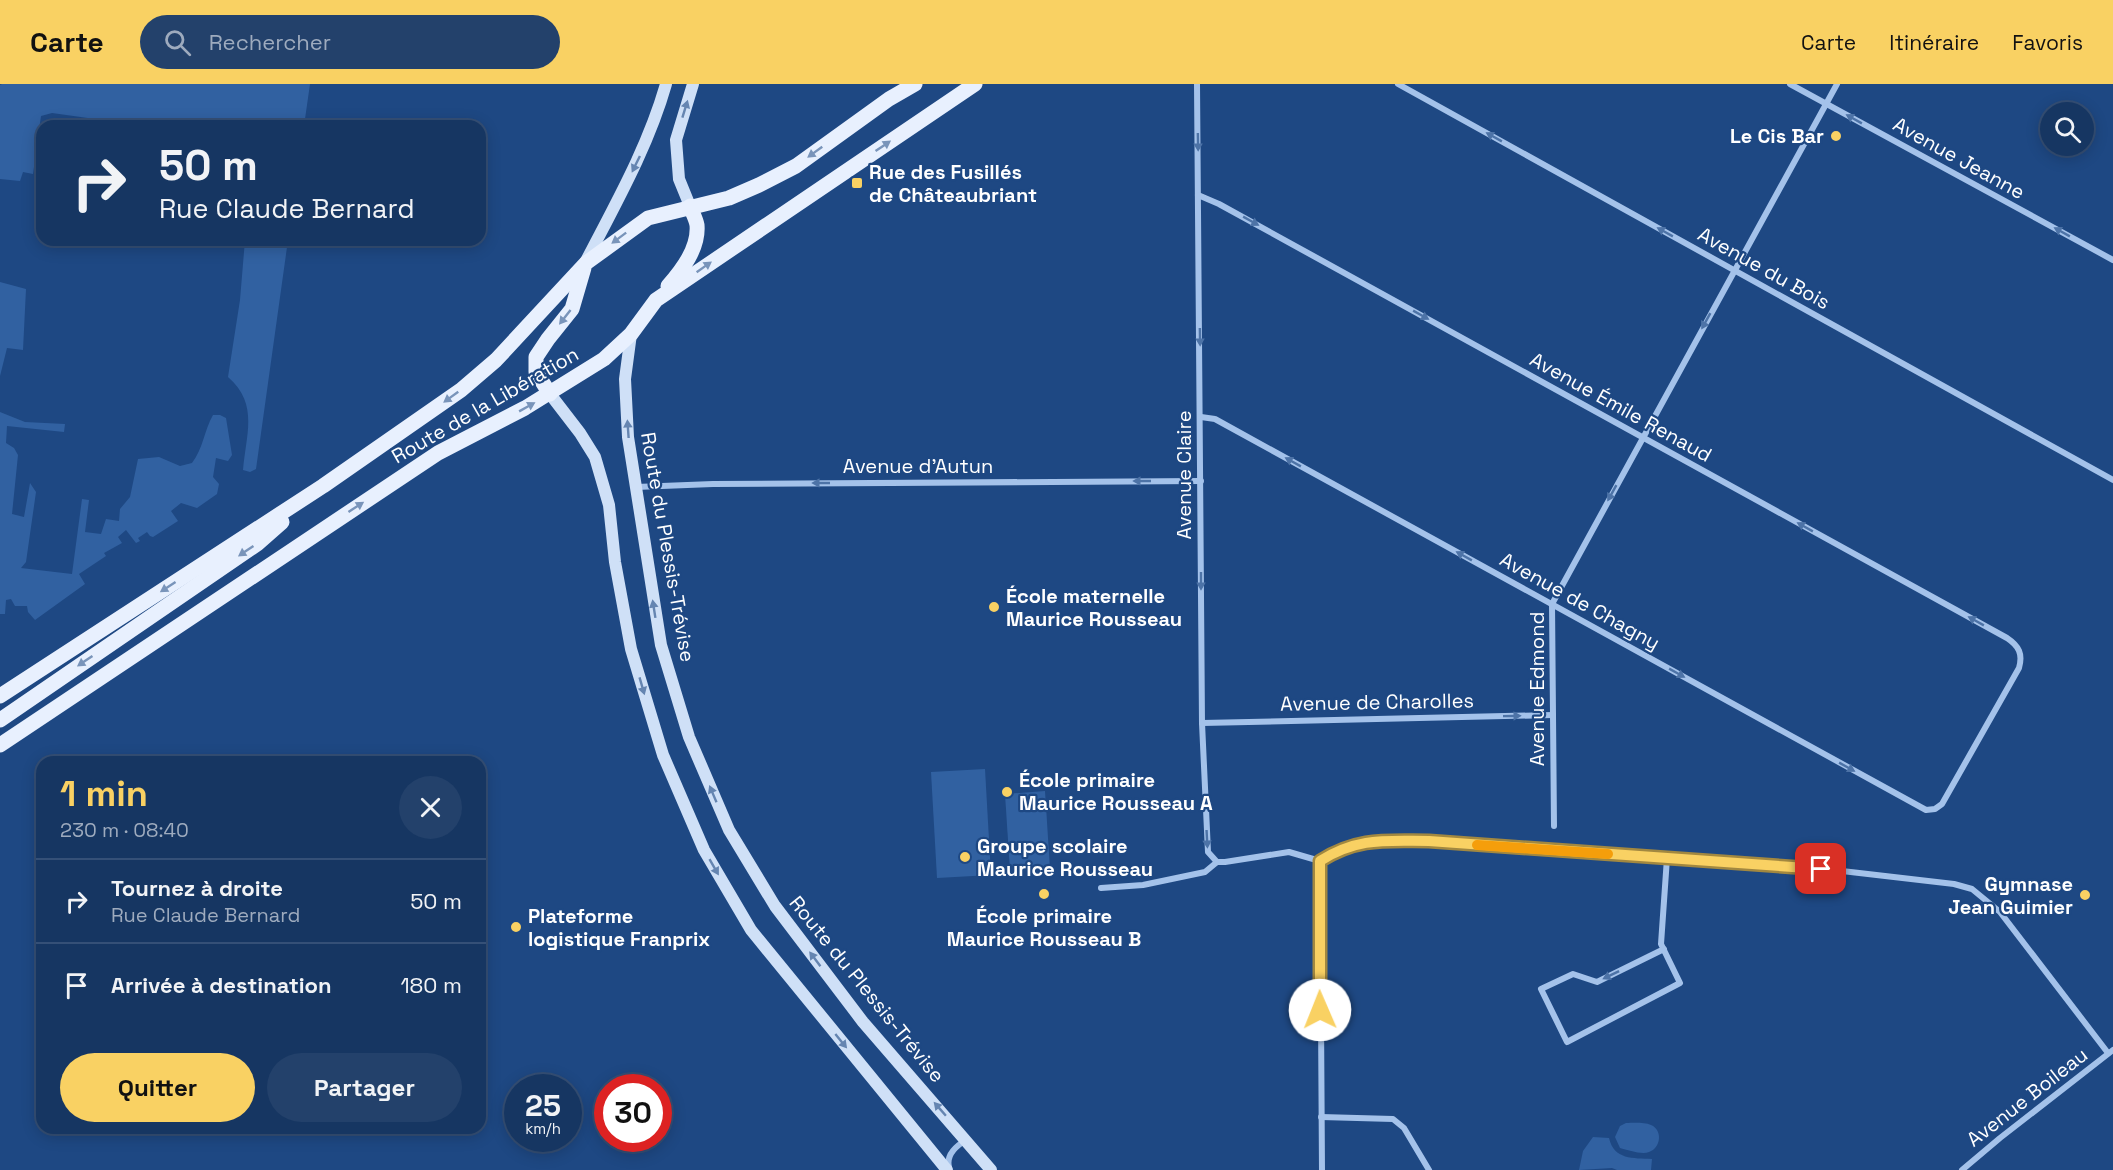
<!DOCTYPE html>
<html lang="fr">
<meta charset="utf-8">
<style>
body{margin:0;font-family:"Space Grotesk",sans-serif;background:#23416b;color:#f1f3f6;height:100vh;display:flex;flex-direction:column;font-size:22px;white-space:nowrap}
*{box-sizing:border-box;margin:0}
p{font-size:20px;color:#9eabbe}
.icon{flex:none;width:33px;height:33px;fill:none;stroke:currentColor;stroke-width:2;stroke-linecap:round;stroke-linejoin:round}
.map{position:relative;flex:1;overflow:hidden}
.sheet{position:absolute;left:36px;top:672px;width:450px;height:378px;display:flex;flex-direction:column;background:#163662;border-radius:18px;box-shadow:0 3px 15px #0003,0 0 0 2px #355077}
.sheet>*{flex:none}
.hud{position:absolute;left:36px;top:36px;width:450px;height:126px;border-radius:18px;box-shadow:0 3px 15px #0003,0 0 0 2px #355077;background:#163662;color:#f1f3f6;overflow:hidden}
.controls{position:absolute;left:2040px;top:18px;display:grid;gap:12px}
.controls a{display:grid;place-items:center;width:54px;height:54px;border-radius:50%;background:#163662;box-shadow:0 3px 15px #0003,0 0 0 2px #355077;font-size:30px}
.speed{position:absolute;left:504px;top:990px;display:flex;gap:12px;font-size:30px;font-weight:700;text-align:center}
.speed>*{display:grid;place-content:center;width:78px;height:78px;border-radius:50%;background:#163662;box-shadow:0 3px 15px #0003,0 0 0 2px #355077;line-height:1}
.speed small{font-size:15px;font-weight:400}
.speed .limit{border:9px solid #d22;background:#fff;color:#111}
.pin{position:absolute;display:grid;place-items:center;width:51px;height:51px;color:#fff;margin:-26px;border-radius:12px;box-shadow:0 3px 9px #0006}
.me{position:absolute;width:66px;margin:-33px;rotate:359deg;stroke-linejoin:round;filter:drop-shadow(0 0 4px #0008)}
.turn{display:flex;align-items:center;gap:21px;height:126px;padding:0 24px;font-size:27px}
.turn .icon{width:78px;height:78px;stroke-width:2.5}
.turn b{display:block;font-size:42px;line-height:51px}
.round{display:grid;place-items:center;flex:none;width:63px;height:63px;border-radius:32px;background:#23416b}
.summary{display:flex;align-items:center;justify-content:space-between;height:102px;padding:0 24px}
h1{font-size:36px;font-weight:600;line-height:45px;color:#f9d163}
.primary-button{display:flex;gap:12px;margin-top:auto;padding:12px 24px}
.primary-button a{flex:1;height:69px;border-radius:36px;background:#f9d163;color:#111;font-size:24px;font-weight:600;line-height:69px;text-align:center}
.primary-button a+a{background:#23416b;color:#f1f3f6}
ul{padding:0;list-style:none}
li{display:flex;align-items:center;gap:18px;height:84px;padding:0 24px;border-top:2px solid #355077}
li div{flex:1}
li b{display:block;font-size:22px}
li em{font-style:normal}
header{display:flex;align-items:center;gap:36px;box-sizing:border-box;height:84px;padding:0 30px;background:#f9d163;color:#111}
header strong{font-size:28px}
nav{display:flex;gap:33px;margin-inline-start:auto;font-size:21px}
.search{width:420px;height:54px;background:#23416b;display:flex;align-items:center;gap:15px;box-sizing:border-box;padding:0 21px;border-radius:33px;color:#9eabbe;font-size:22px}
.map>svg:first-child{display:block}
.green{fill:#3161a1}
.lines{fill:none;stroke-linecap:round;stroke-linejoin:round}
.street{stroke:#a4c2ea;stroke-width:6}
.secondary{stroke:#cfe0f7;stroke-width:12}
.primary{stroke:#e8f0fe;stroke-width:15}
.oneway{fill:#6585b1}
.oneway2{fill:#4d73a7}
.oneway3{fill:#7994ba}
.route-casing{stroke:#a28840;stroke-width:15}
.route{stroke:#f9d163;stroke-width:10}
.slow{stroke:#f59e0b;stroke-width:10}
.poi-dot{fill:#f9d163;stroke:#1e4883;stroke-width:2}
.labels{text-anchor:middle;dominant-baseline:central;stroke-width:4.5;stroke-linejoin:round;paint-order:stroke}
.poi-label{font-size:20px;font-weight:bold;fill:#fff;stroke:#1e4883;text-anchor:start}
.street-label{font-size:20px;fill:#fff;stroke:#1e4883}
</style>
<header>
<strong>Carte</strong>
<div class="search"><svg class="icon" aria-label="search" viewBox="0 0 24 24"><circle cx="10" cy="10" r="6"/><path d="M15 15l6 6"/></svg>Rechercher</div>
<nav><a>Carte</a><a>Itinéraire</a><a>Favoris</a></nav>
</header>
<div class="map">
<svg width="2113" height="1086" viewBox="0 0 2113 1086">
<rect width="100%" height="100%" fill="#1e4883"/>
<!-- green -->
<g class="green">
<path d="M 2,0 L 310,0 L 304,42 L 145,42 L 52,29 L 41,32 L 33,90 L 23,88 L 20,97 L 0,95 L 0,1 Z"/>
<path d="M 245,156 L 288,156 L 256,385 L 250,388 L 243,386 C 246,350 259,320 228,293 L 240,216 Z"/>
<path d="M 0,198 L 26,205 L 23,266 L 7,264 L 0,292 Z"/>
<path d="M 0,328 L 25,338 L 65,340 L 64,348 L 7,342 L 6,359 L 14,364 L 18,371 L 12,430 L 24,433 L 30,399 L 36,408 L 26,478 L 21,484 L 72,490 L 82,415 L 89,416 L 85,448 L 101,450 L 106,435 L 119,437 L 120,425 L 130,413 L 138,375 L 159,373 L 180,382 L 192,379 C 203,365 204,347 213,331 L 220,331 L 226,334 L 232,371 L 228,377 L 216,374 L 213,393 L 219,400 L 217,410 L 197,424 L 181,419 L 171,427 L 178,437 L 153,453 L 150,452 L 147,448 L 138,454 L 140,457 L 136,459 L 126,446 L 118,453 L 122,459 L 104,469 L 106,472 L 79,490 L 85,500 L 35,536 L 28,528 L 27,522 L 15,522 L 11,515 L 6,516 L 5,530 L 0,530 Z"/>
<path d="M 985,685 L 991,791 L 937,794 L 931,688 Z"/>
<path d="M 1045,707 L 1050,785 L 1010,787 L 1005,710 Z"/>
<path d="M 1626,1039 C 1633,1039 1644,1038 1651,1041 C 1663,1046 1661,1064 1649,1068 C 1642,1071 1628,1066 1620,1064 L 1615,1053 L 1620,1042 Z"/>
<path d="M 1593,1053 L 1609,1054 C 1614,1076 1633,1074 1652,1075 L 1651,1086 L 1617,1086 L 1612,1084 L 1579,1086 L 1583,1067 Z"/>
</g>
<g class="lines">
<!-- street -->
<g class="street">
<path d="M 1197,0 L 1202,639 L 1208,768 L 1217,778"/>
<path d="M 1398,0 L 2113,396"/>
<path d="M 1790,0 L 2113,176"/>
<path d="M 1198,111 L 1219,120 L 2007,554 C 2019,562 2023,570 2019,584 L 1942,720 L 1935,725 L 1926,726 L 1215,335 L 1201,333"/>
<path d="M 636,403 L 713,400 L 1201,397"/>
<path d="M 1202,639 L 1553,631"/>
<path d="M 1554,742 L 1552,520 L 1837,0"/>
<path d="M 1320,777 C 1358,753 1386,757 1429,757 L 1842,787 L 1954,800 L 1972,805 L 2000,828 L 2108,969"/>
<path d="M 1320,777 L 1322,1086"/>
<path d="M 1101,804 L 1143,801 L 1205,788 L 1217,778 L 1225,778 L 1289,768 L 1320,777"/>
<path d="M 1664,865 L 1597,898 L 1573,890 L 1541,905 L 1567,958 L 1680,899 L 1661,860 L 1667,774"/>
<path d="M 1321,1033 L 1393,1035 L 1404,1044 L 1429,1086"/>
<path d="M 949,1083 C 946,1071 956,1062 966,1056"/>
<path d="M 1962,1086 L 2000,1054 L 2113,966"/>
</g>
<!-- secondary -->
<g class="secondary">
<path d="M 690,122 L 679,95 L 676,56 L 693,0"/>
<path d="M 586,177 C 616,119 648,63 666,0"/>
<path d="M 631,250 L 625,295 L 628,353 L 661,561 L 689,653 L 729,746 L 775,822 L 863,938 L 991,1086"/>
<path d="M 550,310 L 580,349 L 595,373 L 609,421 L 615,478 L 631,565 L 663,671 L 704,766 L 751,846 L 947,1086"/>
</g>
<!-- primary -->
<g class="primary">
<path d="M 668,202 C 682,186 699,164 697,141 C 696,135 692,128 690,122"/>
<path d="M 550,310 L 536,288 L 536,273 L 548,255 L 572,225 L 584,184"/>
<path d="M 0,612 L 323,402 L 461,306 L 496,276 L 586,179 L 648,134 L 729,114 L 759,101 L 796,82 L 889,15 L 915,0"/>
<path d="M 0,636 L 257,460 L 282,438"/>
<path d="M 0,661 L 438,369 L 525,324 L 604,275 L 631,250 L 656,216 L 975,0"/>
</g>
</g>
<!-- one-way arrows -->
<defs><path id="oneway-solid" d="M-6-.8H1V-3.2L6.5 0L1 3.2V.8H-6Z" transform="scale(1.5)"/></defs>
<g class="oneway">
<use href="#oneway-solid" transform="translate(685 25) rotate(-73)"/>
<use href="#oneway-solid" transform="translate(636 80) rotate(116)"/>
<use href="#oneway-solid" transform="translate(628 345) rotate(-94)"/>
<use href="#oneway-solid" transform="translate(654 525) rotate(-99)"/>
<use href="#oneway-solid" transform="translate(642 602) rotate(74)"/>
<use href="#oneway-solid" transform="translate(713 710) rotate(-113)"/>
<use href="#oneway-solid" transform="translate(714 783) rotate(60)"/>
<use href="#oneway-solid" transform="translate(815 875) rotate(-127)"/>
<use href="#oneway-solid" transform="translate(841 957) rotate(51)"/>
<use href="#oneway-solid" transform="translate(940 1025) rotate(-131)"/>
</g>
<g class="oneway2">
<use href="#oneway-solid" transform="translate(1854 35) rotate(-151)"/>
<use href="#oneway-solid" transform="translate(1494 53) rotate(-151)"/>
<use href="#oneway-solid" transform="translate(1198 58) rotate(89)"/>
<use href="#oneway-solid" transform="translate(1251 137) rotate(29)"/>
<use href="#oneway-solid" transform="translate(1665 148) rotate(-151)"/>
<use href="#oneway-solid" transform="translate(2062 148) rotate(-151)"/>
<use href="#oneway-solid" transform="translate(1421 231) rotate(29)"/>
<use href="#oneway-solid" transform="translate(1706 237) rotate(119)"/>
<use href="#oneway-solid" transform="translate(1200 253) rotate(89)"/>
<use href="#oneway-solid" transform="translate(1293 378) rotate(-151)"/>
<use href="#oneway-solid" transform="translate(1142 397) rotate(180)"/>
<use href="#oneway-solid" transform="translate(821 399) rotate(180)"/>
<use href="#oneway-solid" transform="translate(1612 409) rotate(119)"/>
<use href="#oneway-solid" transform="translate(1805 443) rotate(-151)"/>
<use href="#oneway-solid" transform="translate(1464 472) rotate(-151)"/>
<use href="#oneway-solid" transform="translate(1201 497) rotate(90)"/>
<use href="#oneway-solid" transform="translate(1976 537) rotate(-151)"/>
<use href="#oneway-solid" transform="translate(1677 589) rotate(29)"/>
<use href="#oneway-solid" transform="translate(1512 632) rotate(-1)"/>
<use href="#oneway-solid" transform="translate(1847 683) rotate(29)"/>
<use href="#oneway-solid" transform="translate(1207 755) rotate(87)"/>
<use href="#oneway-solid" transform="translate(1611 891) rotate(154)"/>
</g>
<g class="oneway3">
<use href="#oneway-solid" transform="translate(883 62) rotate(-34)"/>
<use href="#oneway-solid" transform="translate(815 68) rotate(144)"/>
<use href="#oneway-solid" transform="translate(619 154) rotate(143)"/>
<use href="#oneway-solid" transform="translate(704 183) rotate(-35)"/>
<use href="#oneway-solid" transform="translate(565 233) rotate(128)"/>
<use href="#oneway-solid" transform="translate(451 313) rotate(144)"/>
<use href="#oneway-solid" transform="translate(527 323) rotate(-29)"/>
<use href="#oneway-solid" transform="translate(356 423) rotate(-33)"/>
<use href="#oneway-solid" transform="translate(246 467) rotate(146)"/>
<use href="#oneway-solid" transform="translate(168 503) rotate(147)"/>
<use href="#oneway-solid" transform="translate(85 577) rotate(146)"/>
</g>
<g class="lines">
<defs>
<path id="route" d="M 1320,926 L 1320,777 C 1358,753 1386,757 1429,757 L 1821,785"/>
</defs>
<!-- route casing -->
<use href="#route" class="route-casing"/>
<!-- route -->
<use href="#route" class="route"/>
<!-- slow -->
<path class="slow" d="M 1477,761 L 1608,770"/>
</g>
<!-- markers -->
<g class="poi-dot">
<circle cx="1836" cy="52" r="6"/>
<rect x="851" y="93" width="12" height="12" rx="3"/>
<circle cx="994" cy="523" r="6"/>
<circle cx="1007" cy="708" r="6"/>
<circle cx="965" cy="773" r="6"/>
<circle cx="1044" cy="810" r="6"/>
<circle cx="2085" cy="811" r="6"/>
<circle cx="516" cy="843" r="6"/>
</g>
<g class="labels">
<!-- poi labels -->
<g class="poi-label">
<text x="1824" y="52" text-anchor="end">Le Cis Bar</text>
<text x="869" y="88">Rue des Fusillés<tspan x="869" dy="23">de Châteaubriant</tspan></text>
<text x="1006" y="512">École maternelle<tspan x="1006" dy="23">Maurice Rousseau</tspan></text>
<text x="1019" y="696">École primaire<tspan x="1019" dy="23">Maurice Rousseau A</tspan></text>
<text x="977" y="762">Groupe scolaire<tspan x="977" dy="23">Maurice Rousseau</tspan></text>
<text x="2073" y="800" text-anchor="end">Gymnase<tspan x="2073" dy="23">Jean Guimier</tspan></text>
<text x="528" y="832">Plateforme<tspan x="528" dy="23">logistique Franprix</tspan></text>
<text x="1044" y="832" text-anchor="middle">École primaire<tspan x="1044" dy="23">Maurice Rousseau B</tspan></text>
</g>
<!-- street labels -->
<g class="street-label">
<text transform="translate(1959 74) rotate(29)">Avenue Jeanne</text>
<text transform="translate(1764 184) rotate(29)">Avenue du Bois</text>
<text transform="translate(485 321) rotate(-30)">Route de la Libération</text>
<text transform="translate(1621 323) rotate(29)">Avenue Émile Renaud</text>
<text x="918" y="382">Avenue d'Autun</text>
<text transform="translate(1184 391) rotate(-90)">Avenue Claire</text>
<text transform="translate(668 463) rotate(80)">Route du Plessis-Trévise</text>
<text transform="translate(1580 517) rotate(29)">Avenue de Chagny</text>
<text transform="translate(1537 605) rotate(-90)">Avenue Edmond</text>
<text transform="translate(1377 618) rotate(-1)">Avenue de Charolles</text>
<text transform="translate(867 905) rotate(51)">Route du Plessis-Trévise</text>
<text transform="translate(2027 1013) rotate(-38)">Avenue Boileau</text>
</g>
</g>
</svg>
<div class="controls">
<a><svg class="icon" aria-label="search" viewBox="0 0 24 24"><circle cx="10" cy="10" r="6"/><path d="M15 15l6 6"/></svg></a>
</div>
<div class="speed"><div>25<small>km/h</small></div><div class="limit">30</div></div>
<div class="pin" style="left:1821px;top:785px;background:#d93025"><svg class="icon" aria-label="arrive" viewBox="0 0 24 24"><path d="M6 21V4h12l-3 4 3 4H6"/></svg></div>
<svg class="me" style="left:1320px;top:926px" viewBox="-20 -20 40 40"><circle r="19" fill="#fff"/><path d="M0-13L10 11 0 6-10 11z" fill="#f9d163"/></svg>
<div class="hud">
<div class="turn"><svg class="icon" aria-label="right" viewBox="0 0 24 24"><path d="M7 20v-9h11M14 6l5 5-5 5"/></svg><div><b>50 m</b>Rue Claude Bernard</div></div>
</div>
<section class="sheet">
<div class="summary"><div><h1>1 min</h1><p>230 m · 08:40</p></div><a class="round"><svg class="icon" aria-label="close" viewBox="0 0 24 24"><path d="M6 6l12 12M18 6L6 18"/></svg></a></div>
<ul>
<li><svg class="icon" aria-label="right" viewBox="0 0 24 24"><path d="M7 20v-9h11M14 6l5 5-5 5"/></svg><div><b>Tournez à droite</b><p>Rue Claude Bernard</p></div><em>50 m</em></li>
<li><svg class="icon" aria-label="arrive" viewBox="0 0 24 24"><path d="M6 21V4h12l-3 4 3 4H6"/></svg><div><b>Arrivée à destination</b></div><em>180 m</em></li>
</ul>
<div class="primary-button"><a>Quitter</a><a>Partager</a></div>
</section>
</div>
